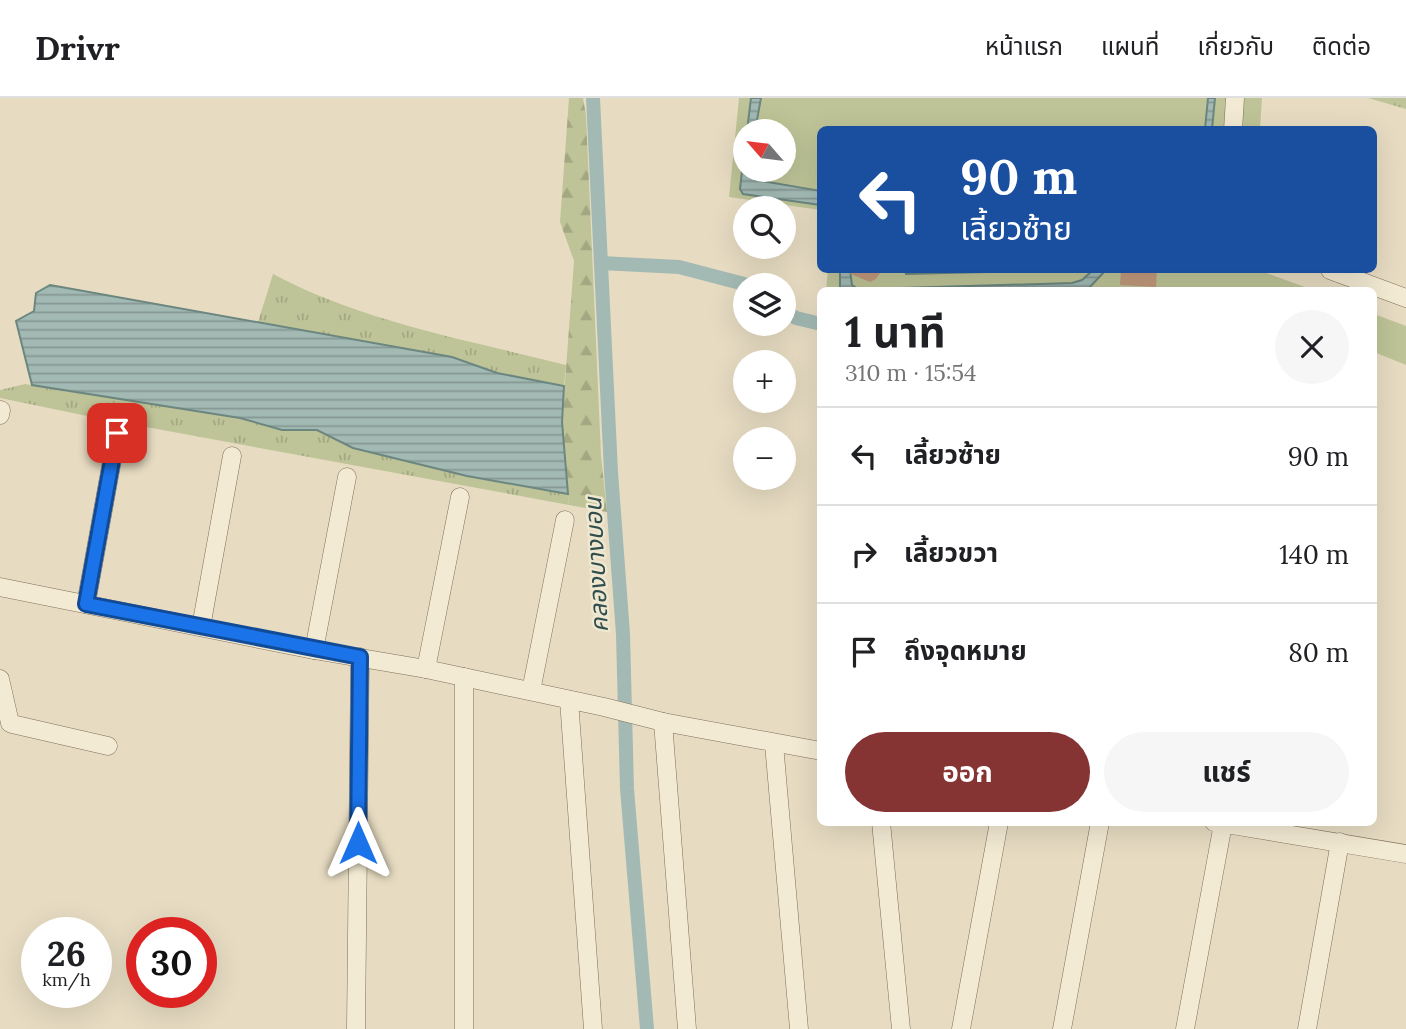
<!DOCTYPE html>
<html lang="th">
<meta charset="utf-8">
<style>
body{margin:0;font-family:Lora,"Noto Sans Thai",serif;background:#f6f6f6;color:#202124;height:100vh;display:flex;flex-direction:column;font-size:26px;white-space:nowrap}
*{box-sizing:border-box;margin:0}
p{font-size:23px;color:#757577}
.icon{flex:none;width:38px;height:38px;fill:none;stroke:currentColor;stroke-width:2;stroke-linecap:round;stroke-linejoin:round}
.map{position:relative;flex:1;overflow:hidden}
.details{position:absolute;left:817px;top:189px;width:560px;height:539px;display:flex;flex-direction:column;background:#fff;border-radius:10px;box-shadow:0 7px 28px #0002}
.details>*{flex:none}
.hud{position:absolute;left:817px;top:28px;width:560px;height:147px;border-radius:10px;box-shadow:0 7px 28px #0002;background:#1a4fa0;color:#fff;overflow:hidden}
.needle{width:46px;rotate:298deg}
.controls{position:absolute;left:733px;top:21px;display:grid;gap:14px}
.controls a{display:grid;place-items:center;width:63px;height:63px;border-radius:50%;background:#fff;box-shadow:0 7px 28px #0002;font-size:35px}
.speed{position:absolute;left:21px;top:819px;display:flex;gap:14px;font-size:35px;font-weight:700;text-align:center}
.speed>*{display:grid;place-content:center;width:91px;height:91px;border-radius:50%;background:#fff;box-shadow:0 7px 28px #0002;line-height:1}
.speed small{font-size:18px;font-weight:400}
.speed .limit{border:10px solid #d22;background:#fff;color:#111}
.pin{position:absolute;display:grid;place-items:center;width:60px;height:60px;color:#fff;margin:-30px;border-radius:14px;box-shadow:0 4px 10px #0006}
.me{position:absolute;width:77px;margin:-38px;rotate:0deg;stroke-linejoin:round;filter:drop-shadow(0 0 5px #0008)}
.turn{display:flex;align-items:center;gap:24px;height:147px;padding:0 28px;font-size:32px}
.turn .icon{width:91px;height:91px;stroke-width:2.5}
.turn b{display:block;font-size:49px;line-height:60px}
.round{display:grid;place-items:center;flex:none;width:74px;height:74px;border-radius:37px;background:#f6f6f6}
.overview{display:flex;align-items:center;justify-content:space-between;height:119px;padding:0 28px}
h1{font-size:42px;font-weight:700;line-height:52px}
.button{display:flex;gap:14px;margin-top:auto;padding:14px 28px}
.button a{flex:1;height:80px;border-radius:42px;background:#863333;color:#fff;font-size:28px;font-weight:700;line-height:80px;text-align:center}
.button a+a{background:#f6f6f6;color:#202124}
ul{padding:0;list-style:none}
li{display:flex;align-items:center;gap:21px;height:98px;padding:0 28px;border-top:2px solid #e0e0e0}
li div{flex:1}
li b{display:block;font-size:26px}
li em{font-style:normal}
header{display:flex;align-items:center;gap:42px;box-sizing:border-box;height:98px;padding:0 35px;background:#fff;border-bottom:2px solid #e0e0e0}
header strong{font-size:33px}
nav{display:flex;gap:38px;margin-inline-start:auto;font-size:24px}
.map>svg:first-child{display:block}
.grass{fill:url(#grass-tufts)}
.forest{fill:url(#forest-firs)}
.green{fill:#bec497;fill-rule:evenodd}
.water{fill:url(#water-rules);stroke:#6c8780;stroke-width:2}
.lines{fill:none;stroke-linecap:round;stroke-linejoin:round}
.canal{stroke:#a3bab4;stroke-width:14}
.building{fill:#c1997c}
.minor-casing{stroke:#7f6e5b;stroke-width:19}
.minor{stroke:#f3ead3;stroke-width:18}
.route-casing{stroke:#114b97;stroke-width:18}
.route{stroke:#1a73e8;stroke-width:12}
.labels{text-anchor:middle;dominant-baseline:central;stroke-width:5;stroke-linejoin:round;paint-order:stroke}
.water-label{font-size:24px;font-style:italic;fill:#2f4e4d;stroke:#f0e7d0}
</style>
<header>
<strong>Drivr</strong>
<nav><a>หน้าแรก</a><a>แผนที่</a><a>เกี่ยวกับ</a><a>ติดต่อ</a></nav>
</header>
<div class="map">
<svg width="1406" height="931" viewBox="0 0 1406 931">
<defs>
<pattern id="grass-tufts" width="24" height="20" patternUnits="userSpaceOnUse" patternTransform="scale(1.75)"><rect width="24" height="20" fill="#bec497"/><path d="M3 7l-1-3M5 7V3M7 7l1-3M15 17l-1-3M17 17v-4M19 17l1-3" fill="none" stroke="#a4a882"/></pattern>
<pattern id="forest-firs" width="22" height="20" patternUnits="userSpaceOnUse" patternTransform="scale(1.75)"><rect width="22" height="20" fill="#bec497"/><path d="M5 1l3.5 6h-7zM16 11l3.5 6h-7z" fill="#a4a882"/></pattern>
<pattern id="water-rules" width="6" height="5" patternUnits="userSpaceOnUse" patternTransform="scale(1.75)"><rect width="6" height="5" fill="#a3bab4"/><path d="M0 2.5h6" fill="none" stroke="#859792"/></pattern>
</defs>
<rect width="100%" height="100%" fill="#e7dcc2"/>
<!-- grass -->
<g class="grass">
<path d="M 1368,0 L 1406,0 L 1406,11 Z"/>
<path d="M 273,176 C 363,224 468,242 566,267 L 564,288 L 497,275 L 452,259 L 258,224 Z"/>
<path d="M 25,286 L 240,320 L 282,332 L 317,332 L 353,350 L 467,378 L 568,396 L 569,407 L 92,319 L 0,300 L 0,292 Z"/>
</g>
<!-- forest -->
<path class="forest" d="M 569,0 L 583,0 L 586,17 L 601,357 L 607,414 L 569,407 L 562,324 L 574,163 L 560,124 Z"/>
<!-- green -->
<g class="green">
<path d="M 739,0 L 1262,0 L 1260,31 L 821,32 L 821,112 L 729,99 ZM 746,33 L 784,33 L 784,72 L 746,72 Z"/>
<path d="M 828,172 L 1258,172 L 1313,192 L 826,192 Z"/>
<path d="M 1374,216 L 1406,228 L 1406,267 L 1374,254 Z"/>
</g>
<!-- water -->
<g class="water">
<path d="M 751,0 L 761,0 L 755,33 L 747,33 Z"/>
<path d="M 1208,0 L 1215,0 L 1212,31 L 1205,31 Z"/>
<path d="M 745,47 L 746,72 L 753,72 L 753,80 L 756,82 L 821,93 L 821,107 L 743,96 L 740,91 Z"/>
<path d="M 840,172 L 850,172 L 852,187 L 858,191 L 867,191 L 1072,185 L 1082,182 L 1093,172 L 1106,172 L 1087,192 L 840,192 Z"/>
<path d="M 906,172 L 1066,172 L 906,176 Z"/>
<path d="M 50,187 L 452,259 L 497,275 L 564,288 L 562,324 L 568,396 L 467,378 L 353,350 L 317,332 L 282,332 L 240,320 L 32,287 L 16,223 L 34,213 L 36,195 Z"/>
</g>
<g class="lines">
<!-- canal -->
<g class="canal">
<path d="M 593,0 L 611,374 L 623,536 L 627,691 L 647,931"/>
<path d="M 601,165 L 679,169 L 748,187"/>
<path d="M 784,213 L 796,220 L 821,226"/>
</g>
</g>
<!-- building -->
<g class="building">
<path d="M 841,172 L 882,172 L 876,181 L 870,184 Z"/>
<path d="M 1121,172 L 1157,172 L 1156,189 L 1120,187 Z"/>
</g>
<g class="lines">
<defs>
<g id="minor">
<path d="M 1233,32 L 1235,0"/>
<path d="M 1330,172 L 1406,200"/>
<path d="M 0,317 L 1,312"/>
<path d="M 0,489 L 314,552 L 426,571 L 604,609 L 663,624 L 821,653"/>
<path d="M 86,506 L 117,335"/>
<path d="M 201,529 L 232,358"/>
<path d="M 314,552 L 347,379"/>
<path d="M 426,571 L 460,399"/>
<path d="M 0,581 L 10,625 L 12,626 L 108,648"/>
<path d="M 531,593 L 565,422"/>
<path d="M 569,602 L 593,931"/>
<path d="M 663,624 L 687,931"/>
<path d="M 774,646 L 799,931"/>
<path d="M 881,724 L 901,931"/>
<path d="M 1214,724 L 1406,756"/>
<path d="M 356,931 L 360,559"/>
<path d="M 464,931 L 464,579"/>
<path d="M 961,931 L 999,724"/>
<path d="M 1062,931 L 1100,724"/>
<path d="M 1185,931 L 1223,726"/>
<path d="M 1307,931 L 1340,744"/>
</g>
</defs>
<!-- minor casing -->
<use href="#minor" class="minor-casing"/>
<!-- minor -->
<use href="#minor" class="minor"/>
</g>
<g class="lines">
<defs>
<path id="route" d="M 117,335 L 86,506 L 360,559 L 358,745"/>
</defs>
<!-- route casing -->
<use href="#route" class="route-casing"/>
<!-- route -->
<use href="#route" class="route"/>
</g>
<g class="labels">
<!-- water labels -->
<g class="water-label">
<text transform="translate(596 467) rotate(-93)">คลองบางบอน</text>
</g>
</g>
</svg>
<div class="controls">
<a><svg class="needle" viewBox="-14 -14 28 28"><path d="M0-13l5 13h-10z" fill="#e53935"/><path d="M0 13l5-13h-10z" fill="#757577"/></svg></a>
<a><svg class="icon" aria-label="search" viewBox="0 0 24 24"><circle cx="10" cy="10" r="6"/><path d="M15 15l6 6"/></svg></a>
<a><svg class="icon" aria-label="layers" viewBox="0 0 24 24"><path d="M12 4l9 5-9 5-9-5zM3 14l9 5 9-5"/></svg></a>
<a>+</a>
<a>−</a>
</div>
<div class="speed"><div>26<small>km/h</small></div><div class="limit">30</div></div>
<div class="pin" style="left:117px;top:335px;background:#d93025"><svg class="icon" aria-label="arrive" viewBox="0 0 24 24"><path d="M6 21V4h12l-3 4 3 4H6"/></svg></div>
<svg class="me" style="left:358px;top:745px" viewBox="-20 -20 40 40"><path d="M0-17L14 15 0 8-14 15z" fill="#1a73e8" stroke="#fff" stroke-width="4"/></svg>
<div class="hud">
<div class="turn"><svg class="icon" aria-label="left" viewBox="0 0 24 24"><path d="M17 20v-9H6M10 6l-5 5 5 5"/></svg><div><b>90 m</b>เลี้ยวซ้าย</div></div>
</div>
<section class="details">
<div class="overview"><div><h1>1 นาที</h1><p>310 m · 15:54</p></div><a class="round"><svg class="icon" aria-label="close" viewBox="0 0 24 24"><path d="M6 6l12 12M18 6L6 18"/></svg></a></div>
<ul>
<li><svg class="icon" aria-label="left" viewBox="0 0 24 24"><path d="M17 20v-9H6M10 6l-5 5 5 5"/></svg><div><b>เลี้ยวซ้าย</b></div><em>90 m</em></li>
<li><svg class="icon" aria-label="right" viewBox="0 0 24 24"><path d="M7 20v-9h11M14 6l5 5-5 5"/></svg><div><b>เลี้ยวขวา</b></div><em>140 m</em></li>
<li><svg class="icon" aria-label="arrive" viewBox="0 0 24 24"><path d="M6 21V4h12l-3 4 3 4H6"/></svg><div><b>ถึงจุดหมาย</b></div><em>80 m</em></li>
</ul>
<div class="button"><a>ออก</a><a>แชร์</a></div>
</section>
</div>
